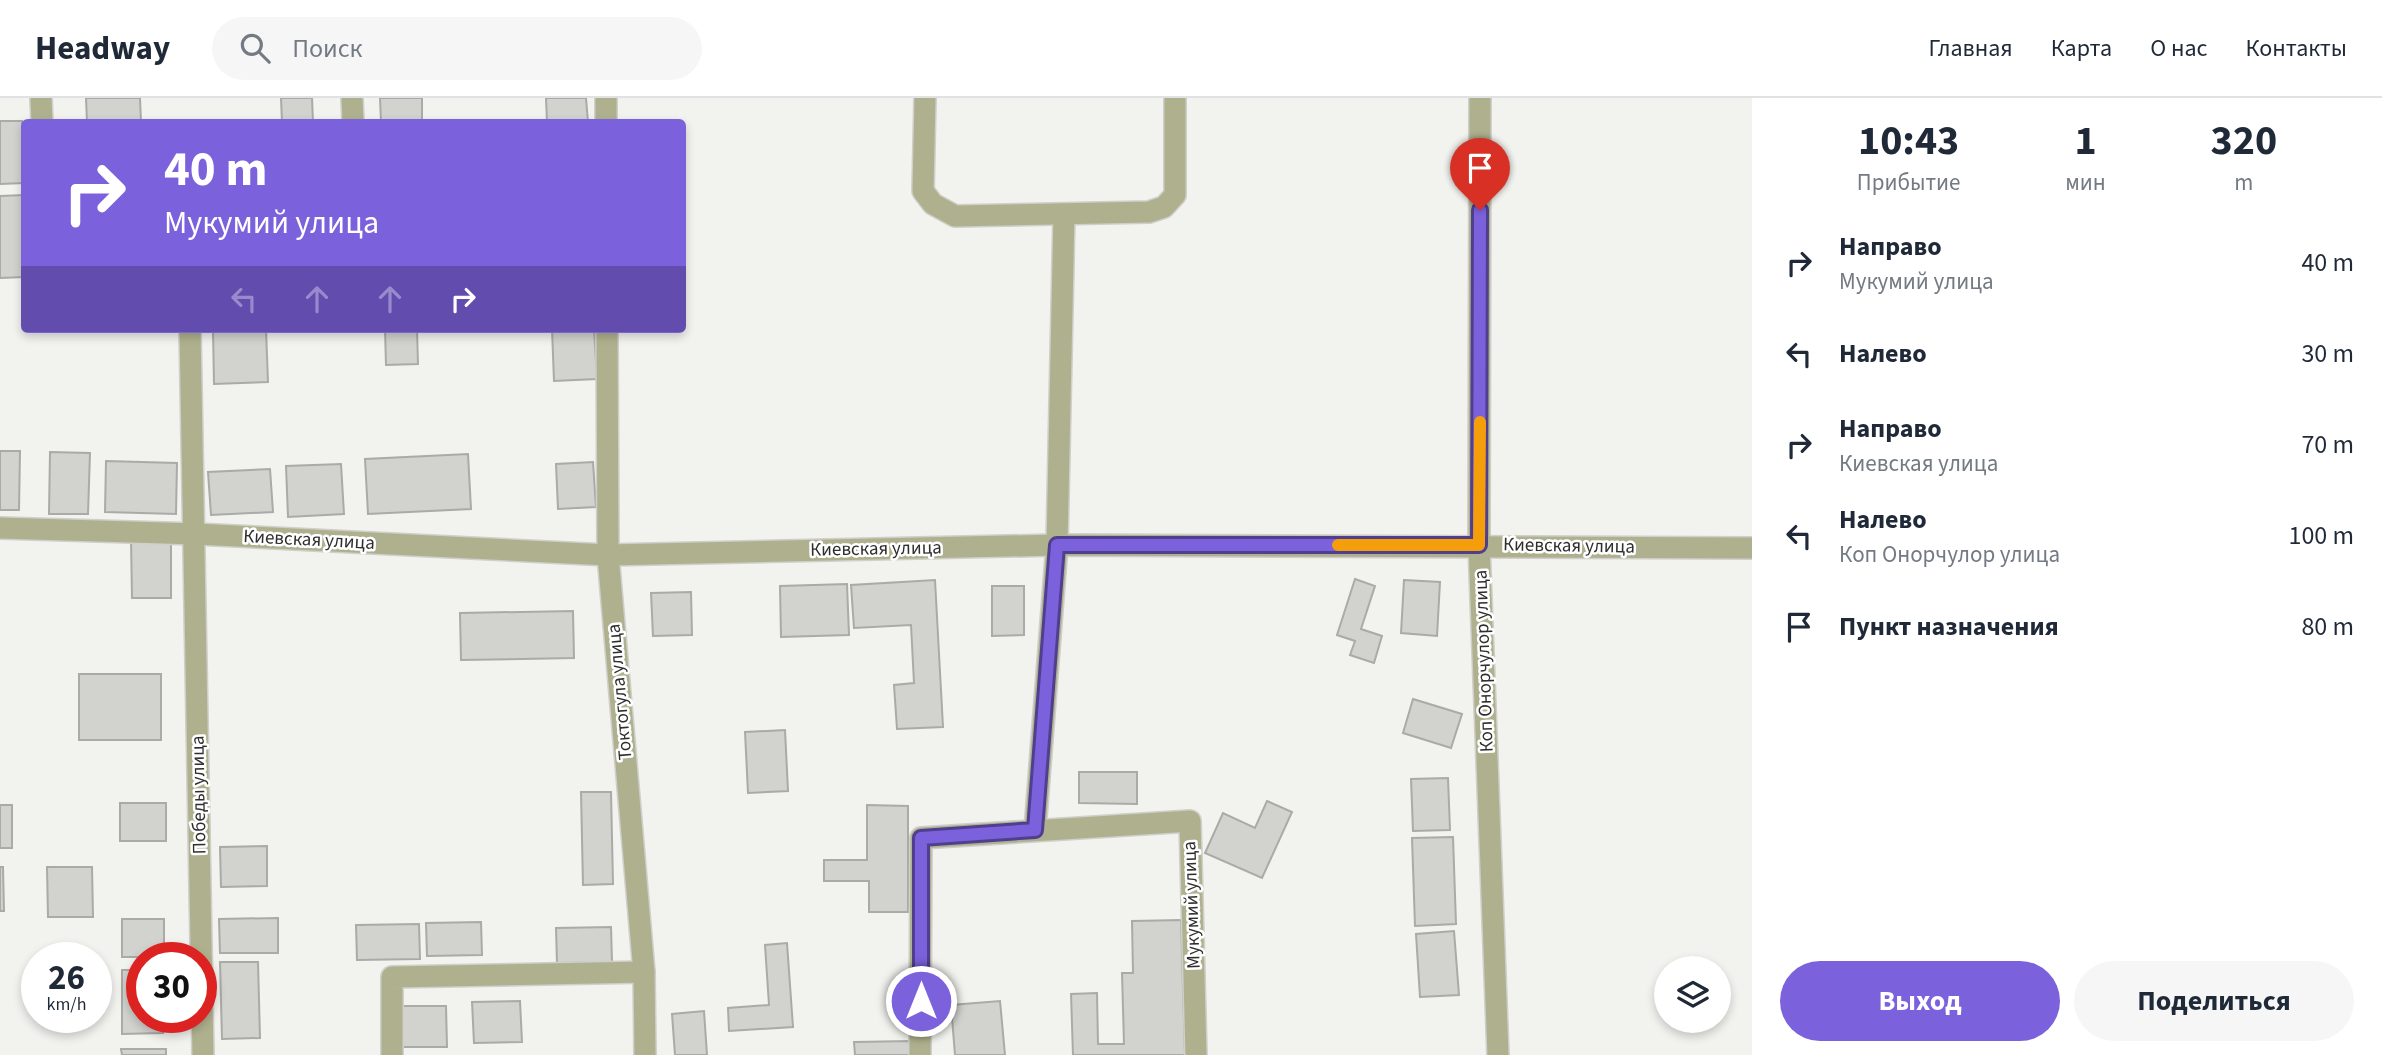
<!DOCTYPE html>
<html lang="ru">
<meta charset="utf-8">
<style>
body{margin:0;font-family:"Source Sans 3",sans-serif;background:#f6f6f7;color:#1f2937;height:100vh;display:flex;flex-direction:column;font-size:26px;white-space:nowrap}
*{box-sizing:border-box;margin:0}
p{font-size:23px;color:#747a83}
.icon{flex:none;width:38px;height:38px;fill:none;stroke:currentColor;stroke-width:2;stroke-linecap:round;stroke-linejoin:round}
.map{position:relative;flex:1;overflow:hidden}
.side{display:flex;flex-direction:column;background:#fff;width:630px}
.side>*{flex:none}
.banner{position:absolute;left:21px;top:21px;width:665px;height:214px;border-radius:7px;box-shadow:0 4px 10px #0003;background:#7b61db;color:#fff;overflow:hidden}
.controls{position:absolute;left:1654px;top:858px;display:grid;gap:14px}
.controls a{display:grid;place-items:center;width:77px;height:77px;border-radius:50%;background:#fff;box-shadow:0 4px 10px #0003;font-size:35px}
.speed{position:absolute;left:21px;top:844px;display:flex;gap:14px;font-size:35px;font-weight:700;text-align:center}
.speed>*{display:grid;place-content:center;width:91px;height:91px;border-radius:50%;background:#fff;box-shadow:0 4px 10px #0003;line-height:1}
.speed small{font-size:18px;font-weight:400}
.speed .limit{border:10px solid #d22;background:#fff;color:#111}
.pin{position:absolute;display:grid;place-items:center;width:60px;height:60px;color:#fff;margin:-72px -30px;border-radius:50% 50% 50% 0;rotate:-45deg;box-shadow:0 0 7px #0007}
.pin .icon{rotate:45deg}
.me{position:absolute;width:77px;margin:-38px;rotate:0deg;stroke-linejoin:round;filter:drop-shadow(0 0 5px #0008)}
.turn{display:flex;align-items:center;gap:24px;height:147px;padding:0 28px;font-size:32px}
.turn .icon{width:91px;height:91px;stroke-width:2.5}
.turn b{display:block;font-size:49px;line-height:60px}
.lanes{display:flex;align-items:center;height:66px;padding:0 28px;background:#0003;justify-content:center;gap:35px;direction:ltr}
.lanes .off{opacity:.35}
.eta{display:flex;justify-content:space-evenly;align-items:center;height:119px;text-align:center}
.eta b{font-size:42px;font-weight:700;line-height:49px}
.action{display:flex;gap:14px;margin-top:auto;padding:14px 28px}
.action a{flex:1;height:80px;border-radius:42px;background:#7b61db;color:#fff;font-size:28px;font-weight:700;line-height:80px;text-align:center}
.action a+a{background:#f6f6f7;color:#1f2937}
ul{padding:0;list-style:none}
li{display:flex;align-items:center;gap:21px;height:91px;padding:0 28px}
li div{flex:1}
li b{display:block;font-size:26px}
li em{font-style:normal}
header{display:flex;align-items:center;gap:42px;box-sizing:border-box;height:98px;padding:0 35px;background:#fff;border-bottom:2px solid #e0e1e3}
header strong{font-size:33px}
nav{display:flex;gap:38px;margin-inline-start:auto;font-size:24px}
.search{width:490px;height:63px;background:#f6f6f7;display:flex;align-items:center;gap:18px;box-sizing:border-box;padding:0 24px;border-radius:38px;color:#747a83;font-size:26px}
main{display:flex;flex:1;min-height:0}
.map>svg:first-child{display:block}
.building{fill:#d2d2ce;stroke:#aaaaa6;stroke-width:2}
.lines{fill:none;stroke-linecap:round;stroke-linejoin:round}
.street-casing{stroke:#cfcfcb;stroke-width:24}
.street{stroke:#afb18e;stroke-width:21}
.route-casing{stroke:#503f8e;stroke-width:18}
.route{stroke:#7b61db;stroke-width:12}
.slow{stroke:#f59e0b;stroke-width:12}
.labels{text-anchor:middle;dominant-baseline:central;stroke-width:5;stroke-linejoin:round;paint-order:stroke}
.street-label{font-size:19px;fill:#2e2e2d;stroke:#fff}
</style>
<header>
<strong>Headway</strong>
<div class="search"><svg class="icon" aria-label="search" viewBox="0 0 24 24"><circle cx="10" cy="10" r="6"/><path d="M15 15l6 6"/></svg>Поиск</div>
<nav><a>Главная</a><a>Карта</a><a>О нас</a><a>Контакты</a></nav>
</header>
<main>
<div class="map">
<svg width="1752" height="957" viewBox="0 0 1752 957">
<rect width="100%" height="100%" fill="#f2f2ee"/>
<!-- building -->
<g class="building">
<path d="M 86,0 L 140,0 L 141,24 L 87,24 Z"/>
<path d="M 281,0 L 312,0 L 313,24 L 282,24 Z"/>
<path d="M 380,0 L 422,0 L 422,24 L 381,24 Z"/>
<path d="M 546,0 L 586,0 L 588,24 L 547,24 Z"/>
<path d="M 0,23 L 22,23 L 24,85 L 0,86 Z"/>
<path d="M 24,97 L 24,179 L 0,180 L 0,98 Z"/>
<path d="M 266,231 L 268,284 L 214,286 L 213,233 Z"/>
<path d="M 385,231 L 417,231 L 418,266 L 386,267 Z"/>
<path d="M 552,231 L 594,231 L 597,281 L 554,283 Z"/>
<path d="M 0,353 L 20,353 L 19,412 L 0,412 Z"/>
<path d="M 50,354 L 90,355 L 88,416 L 49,416 Z"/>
<path d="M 468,356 L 471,411 L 368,416 L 365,361 Z"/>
<path d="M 106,363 L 177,365 L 176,416 L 105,414 Z"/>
<path d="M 593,364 L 596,409 L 558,411 L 556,366 Z"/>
<path d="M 341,366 L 344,416 L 288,419 L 286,368 Z"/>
<path d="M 270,371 L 273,414 L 211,417 L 208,374 Z"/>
<path d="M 131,442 L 171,442 L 171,500 L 132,500 Z"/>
<path d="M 1355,481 L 1375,488 L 1361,531 L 1382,538 L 1374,565 L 1350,557 L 1355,543 L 1337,537 Z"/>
<path d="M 935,482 L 943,629 L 897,631 L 894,587 L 914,585 L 911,527 L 854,530 L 851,487 Z"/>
<path d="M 1404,482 L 1440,484 L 1437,538 L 1401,535 Z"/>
<path d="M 847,486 L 849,537 L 781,539 L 780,488 Z"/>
<path d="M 992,488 L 1024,488 L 1024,537 L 992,538 Z"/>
<path d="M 691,494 L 692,537 L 653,538 L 651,495 Z"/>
<path d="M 573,513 L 574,560 L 461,562 L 460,515 Z"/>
<rect x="79" y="576" width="82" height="66"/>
<path d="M 1413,601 L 1462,616 L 1451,650 L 1403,635 Z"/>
<path d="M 785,632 L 788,693 L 748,695 L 745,634 Z"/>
<path d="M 1079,674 L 1137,674 L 1137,706 L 1079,705 Z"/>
<path d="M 1448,680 L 1450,732 L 1413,733 L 1411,681 Z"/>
<path d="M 581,694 L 611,694 L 613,786 L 583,787 Z"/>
<path d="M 1267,703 L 1292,714 L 1262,780 L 1205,755 L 1223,715 L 1255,730 Z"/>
<rect x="120" y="705" width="46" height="38"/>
<rect x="0" y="707" width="12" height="43"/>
<path d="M 867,707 L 908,708 L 908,814 L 869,814 L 869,783 L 824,783 L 824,762 L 867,762 Z"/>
<path d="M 1453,739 L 1456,826 L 1415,828 L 1412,740 Z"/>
<path d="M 267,748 L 267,788 L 221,789 L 220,749 Z"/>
<path d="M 0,769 L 3,769 L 4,813 L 0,813 Z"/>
<path d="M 47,769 L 92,769 L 93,819 L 48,819 Z"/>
<path d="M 278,820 L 278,855 L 220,855 L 219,821 Z"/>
<rect x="122" y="821" width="42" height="38"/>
<path d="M 1181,822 L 1185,957 L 1073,957 L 1071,896 L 1097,895 L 1098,946 L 1124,946 L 1122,875 L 1133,875 L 1132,823 Z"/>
<path d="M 481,824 L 482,857 L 427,858 L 426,825 Z"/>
<path d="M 419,826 L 420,861 L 357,862 L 356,827 Z"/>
<path d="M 611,829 L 612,864 L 557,865 L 556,830 Z"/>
<path d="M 1454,833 L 1459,897 L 1420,899 L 1416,836 Z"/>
<path d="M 787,845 L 793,929 L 729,933 L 728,910 L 769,907 L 765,847 Z"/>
<path d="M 220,864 L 258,864 L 260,940 L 222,941 Z"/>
<path d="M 122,872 L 142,872 L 142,919 L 163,919 L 163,935 L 122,936 Z"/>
<path d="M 520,903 L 522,944 L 474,945 L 472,904 Z"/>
<path d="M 1000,903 L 1005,957 L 955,957 L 951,907 Z"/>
<path d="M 401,908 L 446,908 L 447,949 L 402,949 Z"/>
<path d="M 704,913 L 707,957 L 675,957 L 672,916 Z"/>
<path d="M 912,943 L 912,957 L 855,957 L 854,944 Z"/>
<path d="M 121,951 L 166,951 L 166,957 L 122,957 Z"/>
</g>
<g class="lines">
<defs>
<g id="street">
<path d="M 41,0 L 42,24"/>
<path d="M 352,0 L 353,24"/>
<path d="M 606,0 L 606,24"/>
<path d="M 925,0 L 923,93 L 933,106 L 955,118 L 1149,114 L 1164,109 L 1175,97 L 1175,0"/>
<path d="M 1480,0 L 1479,447 L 1498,957"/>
<path d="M 190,231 L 203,957"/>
<path d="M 607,231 L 608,457 L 644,874 L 645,957"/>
<path d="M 0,430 L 196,436 L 608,457 L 1057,447 L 1752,450"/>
<path d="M 1035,732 L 1057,447 L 1064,116"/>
<path d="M 392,957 L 392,879 L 644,874"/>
<path d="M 920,957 L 921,740 L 1190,723 L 1196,957"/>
</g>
</defs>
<!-- street casing -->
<use href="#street" class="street-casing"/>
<!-- street -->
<use href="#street" class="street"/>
</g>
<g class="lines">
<defs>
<path id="route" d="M 921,903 L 921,740 L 1035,732 L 1057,447 L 1479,447 L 1480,112"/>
</defs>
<!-- route casing -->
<use href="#route" class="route-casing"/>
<!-- route -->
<use href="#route" class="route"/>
<!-- slow -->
<path class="slow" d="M 1338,447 L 1479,447 L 1480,324"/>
</g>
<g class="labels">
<!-- street labels -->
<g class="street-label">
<text transform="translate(309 442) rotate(3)">Киевская улица</text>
<text transform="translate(1569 448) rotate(1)">Киевская улица</text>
<text transform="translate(876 451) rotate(-1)">Киевская улица</text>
<text transform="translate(1484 563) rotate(-92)">Коп Онорчулор улица</text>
<text transform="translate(620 594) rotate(-95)">Токтогула улица</text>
<text transform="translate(199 697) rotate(-91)">Победы улица</text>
<text transform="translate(1192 807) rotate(-92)">Мукумий улица</text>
</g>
</g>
</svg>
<div class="controls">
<a><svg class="icon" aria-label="layers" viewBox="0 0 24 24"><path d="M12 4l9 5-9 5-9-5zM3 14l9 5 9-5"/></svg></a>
</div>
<div class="speed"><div>26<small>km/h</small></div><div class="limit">30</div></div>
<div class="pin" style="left:1480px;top:112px;background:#d93025"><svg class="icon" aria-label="arrive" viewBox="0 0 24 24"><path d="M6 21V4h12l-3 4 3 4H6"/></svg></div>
<svg class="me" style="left:921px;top:903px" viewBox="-20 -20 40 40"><circle r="17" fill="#7b61db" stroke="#fff" stroke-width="3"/><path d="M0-11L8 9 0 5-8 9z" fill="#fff"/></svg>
<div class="banner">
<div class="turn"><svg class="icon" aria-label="right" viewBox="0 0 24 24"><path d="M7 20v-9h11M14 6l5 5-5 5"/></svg><div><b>40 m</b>Мукумий улица</div></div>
<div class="lanes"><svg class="icon off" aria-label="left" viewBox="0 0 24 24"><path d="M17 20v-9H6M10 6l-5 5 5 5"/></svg><svg class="icon off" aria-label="ahead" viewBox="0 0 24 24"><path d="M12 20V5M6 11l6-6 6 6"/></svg><svg class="icon off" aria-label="ahead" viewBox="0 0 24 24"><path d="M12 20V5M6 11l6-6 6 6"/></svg><svg class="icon" aria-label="right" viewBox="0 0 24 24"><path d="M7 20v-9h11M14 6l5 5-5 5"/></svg></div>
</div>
</div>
<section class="side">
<div class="eta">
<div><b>10:43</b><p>Прибытие</p></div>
<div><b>1</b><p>мин</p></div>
<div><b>320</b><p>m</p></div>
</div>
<ul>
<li><svg class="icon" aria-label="right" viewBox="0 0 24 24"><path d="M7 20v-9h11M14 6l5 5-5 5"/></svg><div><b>Направо</b><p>Мукумий улица</p></div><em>40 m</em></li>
<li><svg class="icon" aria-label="left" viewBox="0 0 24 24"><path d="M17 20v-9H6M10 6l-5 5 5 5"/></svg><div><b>Налево</b></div><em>30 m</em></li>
<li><svg class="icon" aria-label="right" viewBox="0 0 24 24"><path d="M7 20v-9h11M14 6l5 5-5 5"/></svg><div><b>Направо</b><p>Киевская улица</p></div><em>70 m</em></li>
<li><svg class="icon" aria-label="left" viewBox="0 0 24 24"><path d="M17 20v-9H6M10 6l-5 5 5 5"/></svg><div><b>Налево</b><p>Коп Онорчулор улица</p></div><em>100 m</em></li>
<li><svg class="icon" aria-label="arrive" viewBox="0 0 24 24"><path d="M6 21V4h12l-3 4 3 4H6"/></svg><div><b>Пункт назначения</b></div><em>80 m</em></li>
</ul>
<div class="action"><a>Выход</a><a>Поделиться</a></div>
</section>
</main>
